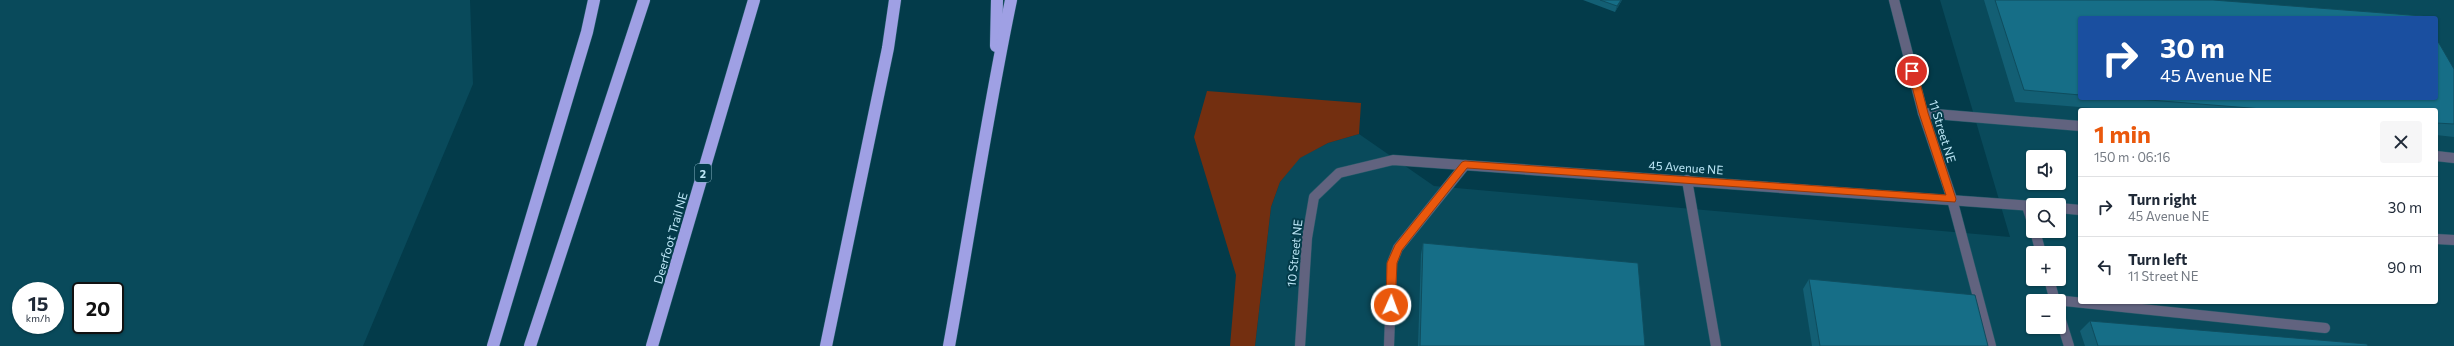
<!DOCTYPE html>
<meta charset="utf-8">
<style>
body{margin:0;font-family:Commissioner,sans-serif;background:#f6f6f7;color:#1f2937;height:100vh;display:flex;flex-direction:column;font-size:15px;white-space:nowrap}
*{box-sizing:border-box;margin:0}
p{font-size:13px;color:#747a83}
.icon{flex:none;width:22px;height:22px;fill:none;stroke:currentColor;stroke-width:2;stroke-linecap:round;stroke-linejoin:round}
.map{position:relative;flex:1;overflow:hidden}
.panel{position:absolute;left:2078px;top:108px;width:360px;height:196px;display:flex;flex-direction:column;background:#fff;border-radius:4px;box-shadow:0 1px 3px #0004}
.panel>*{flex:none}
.guide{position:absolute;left:2078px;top:16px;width:360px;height:84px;border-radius:4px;box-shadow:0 1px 3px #0004;background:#1a4fa0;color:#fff;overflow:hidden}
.buttons{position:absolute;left:2026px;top:150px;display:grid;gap:8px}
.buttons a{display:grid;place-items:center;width:40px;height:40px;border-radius:4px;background:#fff;box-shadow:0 1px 3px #0004;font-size:20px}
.speed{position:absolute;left:12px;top:282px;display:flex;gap:8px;font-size:20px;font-weight:700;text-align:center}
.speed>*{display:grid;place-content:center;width:52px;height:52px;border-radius:50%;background:#fff;box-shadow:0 1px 3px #0004;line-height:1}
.speed small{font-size:10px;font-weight:400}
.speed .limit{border:2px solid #111;border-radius:6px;background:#fff;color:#111}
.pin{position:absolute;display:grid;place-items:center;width:34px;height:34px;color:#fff;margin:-17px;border:2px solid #fff;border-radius:50%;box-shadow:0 1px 4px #0007}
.me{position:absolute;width:44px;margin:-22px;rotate:2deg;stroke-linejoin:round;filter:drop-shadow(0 0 3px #0008)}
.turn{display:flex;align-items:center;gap:14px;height:84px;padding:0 16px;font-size:18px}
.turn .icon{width:52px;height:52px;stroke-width:2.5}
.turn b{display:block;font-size:28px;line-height:34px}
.round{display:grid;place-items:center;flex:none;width:42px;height:42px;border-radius:4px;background:#f6f6f7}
.overview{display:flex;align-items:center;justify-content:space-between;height:68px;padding:0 16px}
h1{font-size:24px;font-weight:700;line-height:30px;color:#ea580c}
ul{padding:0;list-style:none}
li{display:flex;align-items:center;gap:12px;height:60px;padding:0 16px;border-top:1px solid #e0e1e3}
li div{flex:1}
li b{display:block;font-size:15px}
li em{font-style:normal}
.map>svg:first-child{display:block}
.built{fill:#094a5b;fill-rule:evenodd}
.green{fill:#732f10}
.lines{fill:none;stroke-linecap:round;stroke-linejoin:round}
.service-casing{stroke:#245a69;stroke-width:11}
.minor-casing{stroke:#245a69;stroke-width:11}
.motorway-casing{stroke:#245a69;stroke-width:13}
.service{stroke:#61637f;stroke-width:10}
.minor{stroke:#61637f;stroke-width:10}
.motorway{stroke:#9fa0e4;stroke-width:12}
.wall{fill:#135f74}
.shaded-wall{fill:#0f4d5e}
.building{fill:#166e87;stroke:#0f4d5e}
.route{fill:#ea580c;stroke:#983908}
.labels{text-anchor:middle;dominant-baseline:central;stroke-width:4;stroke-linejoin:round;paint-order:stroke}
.shield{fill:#033b4a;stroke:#85b3c3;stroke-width:1}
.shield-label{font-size:11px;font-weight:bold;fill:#bde7f7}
.street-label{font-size:12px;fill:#bde7f7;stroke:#033b4a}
</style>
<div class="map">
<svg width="2454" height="346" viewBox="0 0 2454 346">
<rect width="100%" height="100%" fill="#033b4a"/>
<!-- built -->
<g class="built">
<path d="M 0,0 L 470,0 L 473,84 L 363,346 L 0,346 ZM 21,291 L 55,291 L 55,325 L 21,325 ZM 81,291 L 115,291 L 115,325 L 81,325 Z"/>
<path d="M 1940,0 L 2454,0 L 2454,346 L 1255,346 L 1271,207 L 1280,182 L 1299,158 L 1328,143 L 1359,134 L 1434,186 L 2010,237 ZM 2080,18 L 2436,18 L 2436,98 L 2080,98 ZM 2080,110 L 2436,110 L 2436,302 L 2080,302 ZM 2033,157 L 2059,157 L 2059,183 L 2033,183 ZM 2033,205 L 2059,205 L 2059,231 L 2033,231 ZM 2033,253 L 2059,253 L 2059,279 L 2033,279 ZM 2033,301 L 2059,301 L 2059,327 L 2033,327 Z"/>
</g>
<!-- green -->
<path class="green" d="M 1207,91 L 1361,103 L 1359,134 L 1328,143 L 1300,158 L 1280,182 L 1271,207 L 1255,346 L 1230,346 L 1236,275 L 1194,137 Z"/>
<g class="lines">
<defs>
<g id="service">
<path d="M 1923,113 L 2080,126"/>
<path d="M 2436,156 L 2454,158"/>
<path d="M 1687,180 L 1716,346"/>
<path d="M 1952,199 L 1991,346"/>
<path d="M 2027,206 L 2033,225"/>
<path d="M 2035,231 L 2041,253"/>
<path d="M 2049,279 L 2055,301"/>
<path d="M 2055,300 L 2325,328"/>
<path d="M 2059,314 L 2069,346"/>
<path d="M 1389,346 L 1392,263 L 1398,248 L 1465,165"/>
</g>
<g id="minor">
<path d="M 1894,0 L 1923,113 L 1952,199"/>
<path d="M 2059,208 L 2080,210"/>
<path d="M 2436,239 L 2454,240"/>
<path d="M 1300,346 L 1307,238 L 1314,197 L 1339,173 L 1393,160 L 2033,206"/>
</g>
<g id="motorway">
<path d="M 996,46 L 997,0"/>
<path d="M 493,346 L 587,32 L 594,0"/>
<path d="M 530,346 L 644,0"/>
<path d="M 652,346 L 754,0"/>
<path d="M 826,346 L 888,48 L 895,0"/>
<path d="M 949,346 C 970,231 987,115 1011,0"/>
</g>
</defs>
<!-- service casing -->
<use href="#service" class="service-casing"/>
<!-- minor casing -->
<use href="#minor" class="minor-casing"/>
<!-- motorway casing -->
<use href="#motorway" class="motorway-casing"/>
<!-- service -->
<use href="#service" class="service"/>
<!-- minor -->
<use href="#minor" class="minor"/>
<!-- motorway -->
<use href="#motorway" class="motorway"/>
</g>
<!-- wall -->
<g class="wall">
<path d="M 1583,0 L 1622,0 L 1615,12 Z"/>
<path d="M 1984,0 L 2213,0 L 2080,18 L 2080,98 L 2436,98 L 2454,69 L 2454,137 L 2436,135 L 2436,110 L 2117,110 L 2015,102 Z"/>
<path d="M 1423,243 L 1645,346 L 1418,346 L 1421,254 Z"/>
<path d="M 1809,279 L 1988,346 L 1812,346 L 1803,289 Z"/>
<path d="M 2090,321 L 2368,346 L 2085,346 L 2080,331 Z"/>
</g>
<!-- shaded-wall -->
<path class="shaded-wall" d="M 1621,0 L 1622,0 L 1615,12 L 1617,6 Z"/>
<!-- building -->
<g class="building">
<path d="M 1600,0 L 1621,0 L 1617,6 Z"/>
<path d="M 1995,0 L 2213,0 L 2423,16 L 2425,18 L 2080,18 L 2080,95 L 2024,90 Z"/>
<path d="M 2436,38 L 2454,69 L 2454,124 L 2436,123 L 2436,110 L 2275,110 L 2124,98 L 2436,98 Z"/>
<path d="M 1423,243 L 1638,263 L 1645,346 L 1420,346 Z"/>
<path d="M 1809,279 L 1975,295 L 1988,346 L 1820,346 Z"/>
<path d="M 2090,321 L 2367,344 L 2368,346 L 2098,346 Z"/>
</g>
<!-- route -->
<path class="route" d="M 1912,68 L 1917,71 L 1928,113 L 1956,199 L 1955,202 L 1467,168 L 1402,250 L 1397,263 L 1395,305 L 1391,309 L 1386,305 L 1387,263 L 1395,245 L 1462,162 L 1465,161 L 1946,195 L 1919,113 L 1908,71 Z"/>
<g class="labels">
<!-- shield labels -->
<rect class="shield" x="695" y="164" width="16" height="18" rx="3"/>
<g class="shield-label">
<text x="703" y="173">2</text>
</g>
<!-- street labels -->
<g class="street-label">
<text transform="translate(1943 131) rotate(73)">11 Street NE</text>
<text transform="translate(1686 167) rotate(4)">45 Avenue NE</text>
<text transform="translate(670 238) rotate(-74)">Deerfoot Trail NE</text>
<text transform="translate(1294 253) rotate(-84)">10 Street NE</text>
</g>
</g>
</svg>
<div class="buttons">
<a><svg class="icon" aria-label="sound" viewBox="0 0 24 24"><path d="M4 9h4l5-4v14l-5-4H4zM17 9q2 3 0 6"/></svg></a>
<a><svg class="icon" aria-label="search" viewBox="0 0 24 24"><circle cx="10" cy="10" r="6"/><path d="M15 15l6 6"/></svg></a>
<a>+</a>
<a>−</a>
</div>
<div class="speed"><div>15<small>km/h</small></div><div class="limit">20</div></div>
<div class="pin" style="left:1912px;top:71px;background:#d93025"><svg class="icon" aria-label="arrive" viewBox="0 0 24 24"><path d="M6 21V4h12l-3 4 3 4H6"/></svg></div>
<svg class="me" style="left:1391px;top:305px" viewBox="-20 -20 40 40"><circle r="17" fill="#ea580c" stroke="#fff" stroke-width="3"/><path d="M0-11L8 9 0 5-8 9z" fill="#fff"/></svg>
<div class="guide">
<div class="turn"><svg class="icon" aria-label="right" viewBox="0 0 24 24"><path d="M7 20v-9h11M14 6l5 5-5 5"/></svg><div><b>30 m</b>45 Avenue NE</div></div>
</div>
<section class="panel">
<div class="overview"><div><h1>1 min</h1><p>150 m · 06:16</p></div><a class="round"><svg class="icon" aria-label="close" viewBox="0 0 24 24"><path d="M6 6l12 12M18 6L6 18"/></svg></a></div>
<ul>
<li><svg class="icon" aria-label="right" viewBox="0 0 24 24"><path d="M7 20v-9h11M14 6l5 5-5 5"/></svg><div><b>Turn right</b><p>45 Avenue NE</p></div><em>30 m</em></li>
<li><svg class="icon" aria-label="left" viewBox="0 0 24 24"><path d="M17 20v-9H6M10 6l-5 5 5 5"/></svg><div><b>Turn left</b><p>11 Street NE</p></div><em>90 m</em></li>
</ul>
</section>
</div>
